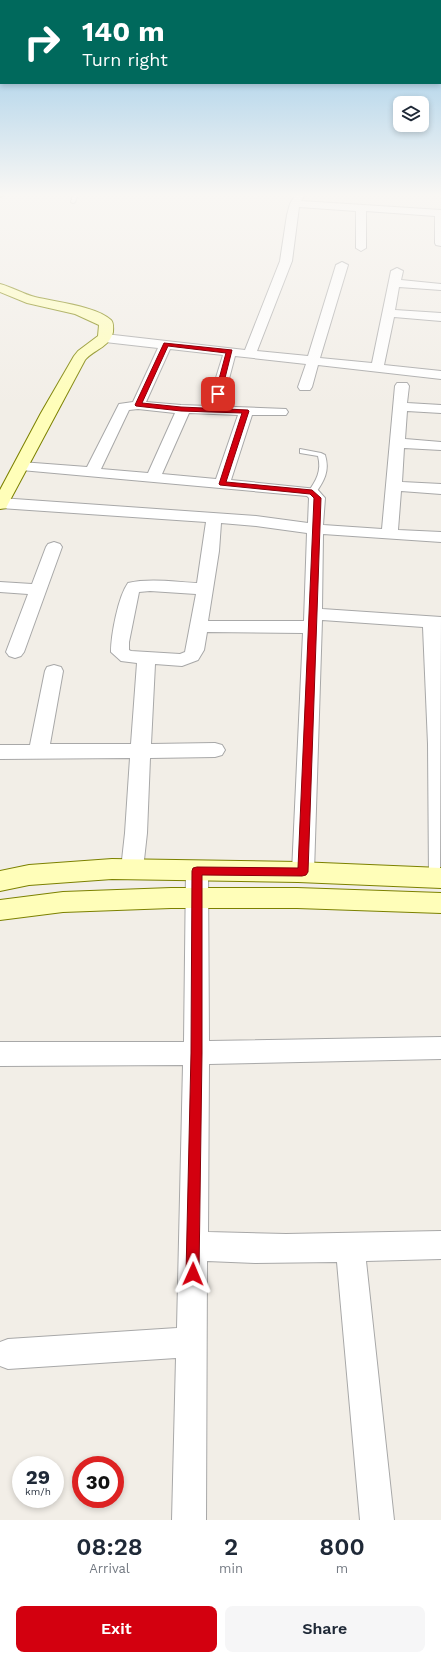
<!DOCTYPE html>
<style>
body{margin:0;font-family:"Work Sans",sans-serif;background:#f6f6f7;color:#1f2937;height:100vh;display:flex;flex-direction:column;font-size:15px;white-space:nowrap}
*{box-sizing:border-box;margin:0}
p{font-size:13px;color:#747a83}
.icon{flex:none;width:22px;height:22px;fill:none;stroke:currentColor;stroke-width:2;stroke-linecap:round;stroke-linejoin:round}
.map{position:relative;height:1520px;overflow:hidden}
.drawer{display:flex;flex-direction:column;background:#fff;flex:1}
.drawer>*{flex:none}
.hud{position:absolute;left:0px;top:0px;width:441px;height:84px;box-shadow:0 2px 6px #0003;background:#00695c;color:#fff;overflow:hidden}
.fabs{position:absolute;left:393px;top:96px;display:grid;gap:8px}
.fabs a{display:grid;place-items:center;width:36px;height:36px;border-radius:8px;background:#fff;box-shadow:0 2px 6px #0003;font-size:20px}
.speed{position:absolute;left:12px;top:1456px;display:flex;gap:8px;font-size:20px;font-weight:700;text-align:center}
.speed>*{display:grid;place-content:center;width:52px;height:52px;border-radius:50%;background:#fff;box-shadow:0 2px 6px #0003;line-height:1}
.speed small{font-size:10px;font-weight:400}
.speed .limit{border:6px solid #d22;background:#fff;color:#111}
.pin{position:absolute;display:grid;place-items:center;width:34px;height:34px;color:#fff;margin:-17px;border-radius:8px;box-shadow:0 2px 6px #0006}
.me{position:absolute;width:44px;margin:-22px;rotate:1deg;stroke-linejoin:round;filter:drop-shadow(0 0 3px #0008)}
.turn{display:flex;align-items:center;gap:14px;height:84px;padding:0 16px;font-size:18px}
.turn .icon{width:52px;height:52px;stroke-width:2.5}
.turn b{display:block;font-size:28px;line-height:34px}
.eta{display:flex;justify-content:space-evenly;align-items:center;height:68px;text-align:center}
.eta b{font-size:24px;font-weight:600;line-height:28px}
.cta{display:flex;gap:8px;margin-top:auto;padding:8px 16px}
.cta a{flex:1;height:46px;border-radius:8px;background:#d3000f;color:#fff;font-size:16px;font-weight:600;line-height:46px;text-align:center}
.cta a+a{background:#f6f6f7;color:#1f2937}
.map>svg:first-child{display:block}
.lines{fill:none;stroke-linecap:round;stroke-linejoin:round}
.lane-casing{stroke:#a8a8a8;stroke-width:2}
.street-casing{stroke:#a8a8a8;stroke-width:2}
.secondary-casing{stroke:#7c8100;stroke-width:2}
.lane{fill:#fff;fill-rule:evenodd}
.street{fill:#fff;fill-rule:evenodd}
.secondary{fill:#fffeb9;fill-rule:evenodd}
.route{fill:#d3000f;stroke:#89000a}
</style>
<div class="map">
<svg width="441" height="1520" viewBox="0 0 441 1520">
<rect width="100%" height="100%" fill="#f2eee7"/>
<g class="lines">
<defs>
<g id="lane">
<path d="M 74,193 L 78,193 L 75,202 L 73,203 L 71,202 Z"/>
<path d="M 300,449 L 321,453 L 325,455 C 330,471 324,481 315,494 L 309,494 L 308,492 C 316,481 322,471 318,456 L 300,453 Z"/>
</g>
<g id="street">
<path d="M 296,193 L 306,193 L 301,201 L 441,210 L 441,246 L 436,245 L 435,243 L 435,216 L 366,211 L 366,248 L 361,251 L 356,248 L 356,211 L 299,207 L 292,261 L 257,351 L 308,356 L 336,265 L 342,262 L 348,265 L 320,358 L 372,363 L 391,271 L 397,268 L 403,271 L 401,280 L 441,284 L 441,290 L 399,287 L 395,310 L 441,313 L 441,321 L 394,317 L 384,365 L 441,371 L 441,379 L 318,365 L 312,387 L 310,390 L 300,390 L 298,387 L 306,364 L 235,356 L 225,394 L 223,397 L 213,397 L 211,394 L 223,355 L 170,349 L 146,402 L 181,405 L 286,409 L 288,412 L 286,415 L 252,415 L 231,480 L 317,489 L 325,498 L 323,525 L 382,529 L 395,386 L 397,383 L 407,383 L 409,386 L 407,403 L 441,405 L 441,413 L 407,411 L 405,439 L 441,442 L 441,450 L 404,448 L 402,482 L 441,484 L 441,494 L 401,491 L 398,530 L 441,532 L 441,542 L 323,534 L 322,609 L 441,617 L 440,887 L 432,884 L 429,878 L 428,744 L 423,627 L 322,620 L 314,872 L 311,878 L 303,881 L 295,878 L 292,872 L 303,633 L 207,632 L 204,650 L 198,660 L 182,666 L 155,664 L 151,744 L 215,743 L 222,745 L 225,750 L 222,755 L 215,757 L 150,758 L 147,833 L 143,869 L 140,875 L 132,878 L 124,875 L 121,869 L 125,833 L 130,758 L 0,759 L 0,745 L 30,745 L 45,671 L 47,667 L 54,665 L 61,667 L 63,671 L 50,744 L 131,744 L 137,663 L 121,661 L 111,652 C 111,635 118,597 128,583 C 150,578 175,582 197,583 L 206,522 L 0,508 L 0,498 L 256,516 L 308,523 L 309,498 L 307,496 L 21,470 L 16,469 L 14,466 L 16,463 L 21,462 L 87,467 L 119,404 L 133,402 L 158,348 L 105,342 L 101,341 L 99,338 L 101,335 L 105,334 L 245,350 L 280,261 L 287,215 L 290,204 ZM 138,409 L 175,413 L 148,473 L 101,469 L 129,410 ZM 189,413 L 238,415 L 216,479 L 162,474 ZM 221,523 L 256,526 L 307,533 L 304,621 L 208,621 L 219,551 ZM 150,591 L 196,594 L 185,652 L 180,654 L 131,651 L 129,650 L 129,642 L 139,592 Z"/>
<path d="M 54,542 L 60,544 L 62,547 L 24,652 L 21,656 L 15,658 L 9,656 L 6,652 L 28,594 L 0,592 L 0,582 L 32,584 L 46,547 L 48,544 Z"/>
<path d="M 197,862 L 205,865 L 208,871 L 209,1041 L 441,1037 L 441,1059 L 209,1064 L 208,1232 L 286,1234 L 441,1231 L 441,1259 L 366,1261 L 394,1520 L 360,1520 L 337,1262 L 255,1263 L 207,1261 L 206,1520 L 172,1520 L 176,1358 L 8,1369 L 0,1366 L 0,1342 L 8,1339 L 177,1328 L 183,1065 L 0,1066 L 0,1042 L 184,1042 L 186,871 L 189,865 Z"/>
</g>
<g id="secondary">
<path d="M 0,193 L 7,193 L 0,197 Z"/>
<path d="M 0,284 C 12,287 23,294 35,297 C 55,302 96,306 111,320 C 114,323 113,329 113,332 C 110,347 93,350 85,360 L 8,504 L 6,508 L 0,509 L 0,490 L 41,413 L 74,356 L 78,351 L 98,336 L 99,325 L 75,314 L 27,303 L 0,292 Z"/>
<path d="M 112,859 L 298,862 L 441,868 L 441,888 L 298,882 L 112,879 L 29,885 L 0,891 L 0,871 L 29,865 Z"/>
<path d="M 171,888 L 297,888 L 441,893 L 441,913 L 297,908 L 171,908 L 63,912 L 0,920 L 0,900 L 63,892 Z"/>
</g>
</defs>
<!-- lane casing -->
<use href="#lane" class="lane-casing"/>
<!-- street casing -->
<use href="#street" class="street-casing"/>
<!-- secondary casing -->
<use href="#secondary" class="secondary-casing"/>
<!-- lane -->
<use href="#lane" class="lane"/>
<!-- street -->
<use href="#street" class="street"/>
<!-- secondary -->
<use href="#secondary" class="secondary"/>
</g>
<!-- sky -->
<linearGradient id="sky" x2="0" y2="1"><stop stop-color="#8dc3e6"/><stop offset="0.48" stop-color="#f9f7f4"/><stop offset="1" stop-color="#f9f7f4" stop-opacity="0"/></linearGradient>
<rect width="441" height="406" fill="url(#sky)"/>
<!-- route -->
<path class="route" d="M 164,343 L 232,350 L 221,394 L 218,396 L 215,394 L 226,353 L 168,346 L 142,403 L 181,407 L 248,410 L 249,411 L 226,482 L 312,490 L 321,498 L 308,872 L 306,875 L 302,876 L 202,875 L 202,1053 L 199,1274 L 198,1278 L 193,1280 L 188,1278 L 186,1274 L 191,1053 L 192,871 L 193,868 L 197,867 L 298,868 L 314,498 L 310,494 L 220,485 L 219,484 L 242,413 L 181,411 L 136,406 L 135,405 Z"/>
</svg>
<div class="fabs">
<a><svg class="icon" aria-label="layers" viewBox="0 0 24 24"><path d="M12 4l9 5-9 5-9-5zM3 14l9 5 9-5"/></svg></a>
</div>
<div class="speed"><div>29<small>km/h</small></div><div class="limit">30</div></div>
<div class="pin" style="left:218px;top:394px;background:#d93025"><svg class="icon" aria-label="arrive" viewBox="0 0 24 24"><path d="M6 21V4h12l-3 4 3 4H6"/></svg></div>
<svg class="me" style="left:193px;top:1274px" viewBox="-20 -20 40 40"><path d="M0-17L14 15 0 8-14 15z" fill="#d3000f" stroke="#fff" stroke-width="4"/></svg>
<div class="hud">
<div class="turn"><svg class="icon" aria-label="right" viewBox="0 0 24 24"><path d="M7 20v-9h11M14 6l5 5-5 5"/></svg><div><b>140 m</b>Turn right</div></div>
</div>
</div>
<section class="drawer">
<div class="eta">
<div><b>08:28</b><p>Arrival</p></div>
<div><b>2</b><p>min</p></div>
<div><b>800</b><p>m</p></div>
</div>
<div class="cta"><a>Exit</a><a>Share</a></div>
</section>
